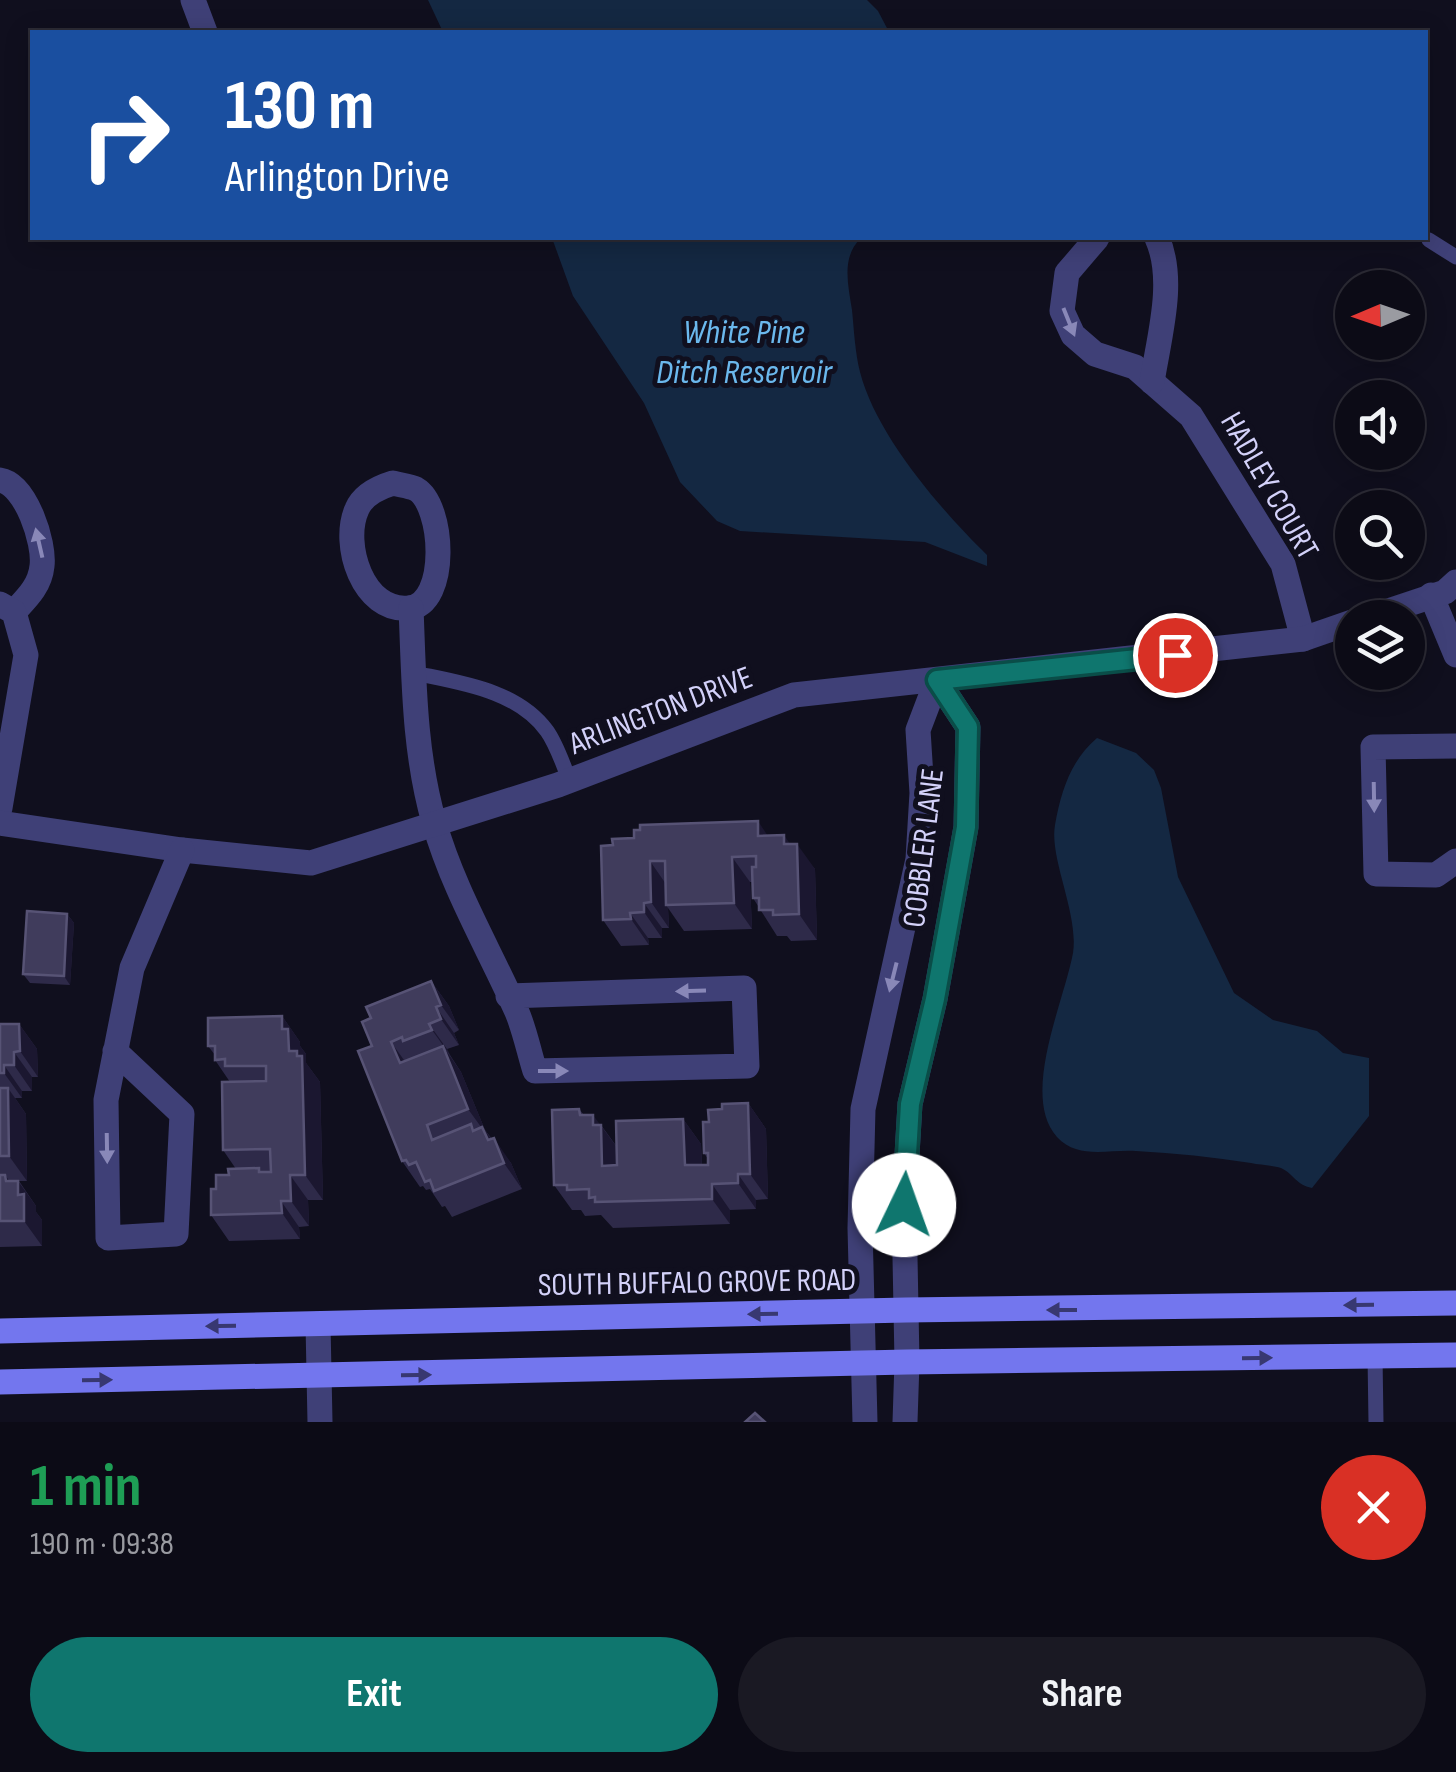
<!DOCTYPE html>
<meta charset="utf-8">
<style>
body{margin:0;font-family:"Sofia Sans Condensed",sans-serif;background:#1a1923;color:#f1f3f6;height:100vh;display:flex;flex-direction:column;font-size:38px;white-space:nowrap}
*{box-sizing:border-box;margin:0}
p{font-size:32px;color:#9a9ba1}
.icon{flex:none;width:55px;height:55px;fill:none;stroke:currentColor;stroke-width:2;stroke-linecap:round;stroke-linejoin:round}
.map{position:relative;height:1422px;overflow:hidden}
.side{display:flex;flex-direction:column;background:#0c0b16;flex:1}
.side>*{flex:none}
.guide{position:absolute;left:30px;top:30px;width:1398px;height:210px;border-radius:0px;box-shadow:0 5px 25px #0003,0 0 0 2px #2c2b35;background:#1a4fa0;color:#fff;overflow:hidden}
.needle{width:65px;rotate:268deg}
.fabs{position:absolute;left:1335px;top:270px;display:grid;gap:20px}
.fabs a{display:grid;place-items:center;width:90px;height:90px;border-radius:50%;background:#0c0b16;box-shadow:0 5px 25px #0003,0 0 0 2px #2c2b35;font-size:50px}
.pin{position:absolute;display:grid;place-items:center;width:85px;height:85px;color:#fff;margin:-42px;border:5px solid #fff;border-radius:50%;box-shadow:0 2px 10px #0007}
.me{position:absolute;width:110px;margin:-55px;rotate:3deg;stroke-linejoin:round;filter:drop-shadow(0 0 8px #0008)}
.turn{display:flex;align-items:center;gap:35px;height:210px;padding:0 30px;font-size:45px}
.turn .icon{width:130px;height:130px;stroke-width:2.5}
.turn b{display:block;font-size:70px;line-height:85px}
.round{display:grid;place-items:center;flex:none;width:105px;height:105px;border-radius:52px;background:#1a1923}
.head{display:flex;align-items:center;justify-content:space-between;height:170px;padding:0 30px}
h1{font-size:60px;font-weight:700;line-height:75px;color:#1e9e55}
.action{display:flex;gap:20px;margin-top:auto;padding:20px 30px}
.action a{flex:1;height:115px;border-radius:60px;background:#0f766e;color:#fff;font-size:40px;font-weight:700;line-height:115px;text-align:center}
.action a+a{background:#1a1923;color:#f1f3f6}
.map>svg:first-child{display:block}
.water{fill:#142842}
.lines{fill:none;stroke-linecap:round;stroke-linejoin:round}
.service{stroke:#3f4077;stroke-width:15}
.minor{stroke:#3f4077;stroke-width:25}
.secondary{stroke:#7376ee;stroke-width:25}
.wall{fill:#2e2a49}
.shaded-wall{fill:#1b1730}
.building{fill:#403c5c;stroke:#575375;stroke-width:2.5}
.oneway{fill:#8988b8}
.oneway2{fill:#383871}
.route-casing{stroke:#0a4d48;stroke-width:25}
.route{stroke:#0f766e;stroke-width:18}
.labels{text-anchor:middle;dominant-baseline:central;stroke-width:10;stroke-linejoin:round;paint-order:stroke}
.street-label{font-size:32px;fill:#d3d1f9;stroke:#100f1e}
.water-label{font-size:35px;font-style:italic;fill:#6bb8ed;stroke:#100f1e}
</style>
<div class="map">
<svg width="1456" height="1422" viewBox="0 0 1456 1422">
<rect width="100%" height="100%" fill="#100f1e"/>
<!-- water -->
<g class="water">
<path d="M 428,0 L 867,0 L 878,11 L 889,32 L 443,32 Z"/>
<path d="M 552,238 L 861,238 C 841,257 848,284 852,310 C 854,330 855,352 860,372 C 876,435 941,510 987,555 L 987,566 L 925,542 L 740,531 L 717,521 L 680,482 L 644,403 L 573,296 Z"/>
<path d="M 1097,738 L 1136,753 L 1154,770 L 1161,788 L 1178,877 L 1234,993 L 1273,1020 L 1317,1031 L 1343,1053 L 1369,1058 L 1369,1116 L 1312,1188 C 1296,1185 1294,1174 1281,1168 C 1272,1165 1260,1165 1251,1163 C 1213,1157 1175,1153 1136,1151 C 1109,1149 1078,1160 1057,1137 C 1020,1096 1064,1002 1073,953 C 1079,914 1049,858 1055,825 C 1061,791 1071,760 1097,738 Z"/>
</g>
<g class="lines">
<!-- service -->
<g class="service">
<path d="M 1429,240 L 1456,257"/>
<path d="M 414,673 C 461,683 517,690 547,731 C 557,745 563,765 570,781"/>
<path d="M 1375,1356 L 1376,1422"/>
</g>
<!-- minor -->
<g class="minor">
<path d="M 193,0 L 205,32"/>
<path d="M 1097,238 L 1067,273 L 1062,311 L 1073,335 L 1095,354 L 1135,367 L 1191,416 L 1283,564 L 1303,639"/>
<path d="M 1152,382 C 1159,337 1176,280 1157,238"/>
<path d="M 0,480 C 26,484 45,543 42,566 C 40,586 27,598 14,612"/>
<path d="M 393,483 C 400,485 410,486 416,489 C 444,505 449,604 409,608 C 363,613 341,544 357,509 C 363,495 380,487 393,483 Z"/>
<path d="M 1431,595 L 1456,655"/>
<path d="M 0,604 L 14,612 L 26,655 L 0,808"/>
<path d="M 411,608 C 414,680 414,752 434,822 C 453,889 489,949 517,1012 C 525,1031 529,1052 535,1071 L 747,1066 L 744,988 L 508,996"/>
<path d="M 1367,618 L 1445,592 L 1456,582"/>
<path d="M 1456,746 L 1373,747 L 1376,874 L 1436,875 L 1456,861"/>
<path d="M 0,823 L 182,850 L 311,863 L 558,785 L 794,695 L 1303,639 L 1352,622"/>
<path d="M 115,1051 L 182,1114 L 176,1234 L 108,1238 L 106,1100 L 132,968 L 182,850"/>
<path d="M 318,1324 L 320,1422"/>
<path d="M 865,1422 L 860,1228 L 863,1109 L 918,859 L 922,793 L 918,730 L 937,680 L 968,727 L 966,827 L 935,999 L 910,1104 L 904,1205 L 907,1362 L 905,1422"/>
</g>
<!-- secondary -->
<g class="secondary">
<path d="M 0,1331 L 906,1310 L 1456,1303"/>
<path d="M 0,1382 L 907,1362 L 1456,1355"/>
</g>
</g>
<!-- wall -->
<g class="wall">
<path d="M 768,836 L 790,844 L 815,869 L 817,940 L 791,941 L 787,936 L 777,936 L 753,898 L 752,882 L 750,882 L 752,929 L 684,931 L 668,908 L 669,928 L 662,928 L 662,938 L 648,938 L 649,945 L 621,946 L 603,920 L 601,846 Z"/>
<path d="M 67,914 L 74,923 L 70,985 L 30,983 L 23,974 Z"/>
<path d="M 431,981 L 449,1006 L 459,1030 L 454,1033 L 459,1045 L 447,1049 L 450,1055 L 461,1072 L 485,1130 L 511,1163 L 522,1189 L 452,1217 L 445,1206 L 442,1207 L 430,1189 L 426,1190 L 423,1186 L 420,1187 L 402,1161 L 372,1046 L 371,1018 Z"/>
<path d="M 282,1016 L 300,1042 L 300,1046 L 306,1054 L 306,1063 L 320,1082 L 323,1200 L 308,1200 L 309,1226 L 299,1227 L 300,1239 L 229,1241 L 211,1215 L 216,1189 L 236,1169 L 223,1150 L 230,1082 L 215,1060 L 215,1055 L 208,1046 Z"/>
<path d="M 0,1024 L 19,1024 L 37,1049 L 38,1077 L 32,1077 L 32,1091 L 22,1091 L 22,1098 L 15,1098 L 26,1114 L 27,1181 L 19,1181 L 36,1206 L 36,1212 L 42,1220 L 42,1246 L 0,1247 Z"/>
<path d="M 748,1103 L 766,1129 L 768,1199 L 756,1200 L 756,1209 L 730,1210 L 730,1224 L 613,1228 L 601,1215 L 585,1216 L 581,1210 L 572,1210 L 554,1185 L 579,1109 L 584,1115 L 601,1125 L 617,1147 L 683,1119 L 701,1144 L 702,1165 L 708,1165 L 708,1159 L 704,1153 L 709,1122 L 722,1109 Z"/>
</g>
<!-- shaded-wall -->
<g class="shaded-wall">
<path d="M 758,821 L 775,847 L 758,836 Z"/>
<path d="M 784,835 L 797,854 L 797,844 L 815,869 L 817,940 L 799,914 L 784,844 Z"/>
<path d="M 732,857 L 750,882 L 752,929 L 734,903 Z"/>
<path d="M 650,861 L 668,887 L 666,905 L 668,908 L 669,928 L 651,902 Z"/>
<path d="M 644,903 L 662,928 L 662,938 L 644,912 Z"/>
<path d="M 630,913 L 648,938 L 649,945 L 631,919 Z"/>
<path d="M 67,914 L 74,923 L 70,985 L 64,976 Z"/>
<path d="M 431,981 L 449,1006 L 459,1030 L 441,1005 Z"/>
<path d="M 436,1007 L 454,1033 L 459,1045 L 441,1019 Z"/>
<path d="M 282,1016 L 300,1042 L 300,1046 L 306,1054 L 306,1063 L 320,1082 L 323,1200 L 305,1175 L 289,1051 L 282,1029 Z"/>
<path d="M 19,1024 L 37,1049 L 38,1077 L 20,1051 Z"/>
<path d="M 429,1024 L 447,1049 L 450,1055 L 432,1030 Z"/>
<path d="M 391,1042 L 409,1067 L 400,1063 Z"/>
<path d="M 443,1046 L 461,1072 L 485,1130 L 499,1150 L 494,1138 L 511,1163 L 522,1189 L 488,1140 L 484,1131 L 468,1109 Z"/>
<path d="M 14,1052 L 32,1077 L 32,1091 L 14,1065 Z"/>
<path d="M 4,1065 L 22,1091 L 22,1098 L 4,1073 Z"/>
<path d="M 8,1088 L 26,1114 L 27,1181 L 9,1156 Z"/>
<path d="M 748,1103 L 766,1129 L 768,1199 L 750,1174 Z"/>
<path d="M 593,1115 L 619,1150 L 620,1192 L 602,1166 L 593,1125 Z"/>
<path d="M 683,1119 L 701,1144 L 703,1191 L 685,1165 Z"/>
<path d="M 738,1174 L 756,1200 L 756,1209 L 738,1183 Z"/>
<path d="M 5,1175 L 18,1193 L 18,1181 L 36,1206 L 36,1212 L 42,1220 L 42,1246 L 24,1221 L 6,1181 Z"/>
<path d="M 290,1175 L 308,1200 L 309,1226 L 291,1201 Z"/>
<path d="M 712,1184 L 730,1210 L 730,1224 L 712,1199 Z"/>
<path d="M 281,1201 L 299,1227 L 300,1239 L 282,1213 Z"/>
</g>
<!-- building -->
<g class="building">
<path d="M 758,821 L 758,836 L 784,835 L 784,844 L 797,844 L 799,914 L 773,915 L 773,910 L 759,910 L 759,898 L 753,898 L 752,867 L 756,867 L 756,856 L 732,857 L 734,903 L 666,905 L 665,861 L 650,861 L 651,902 L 644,903 L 644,912 L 630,913 L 631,919 L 603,920 L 601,846 L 613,845 L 612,839 L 634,838 L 634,830 L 640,830 L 640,825 Z"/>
<path d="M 27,911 L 67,914 L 64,976 L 23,974 Z"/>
<path d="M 431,981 L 441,1005 L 436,1007 L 441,1019 L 429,1024 L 432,1030 L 403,1041 L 402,1037 L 391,1042 L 400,1063 L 443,1046 L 468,1109 L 427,1125 L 432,1140 L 471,1124 L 473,1131 L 482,1127 L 488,1140 L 494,1138 L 504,1163 L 434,1191 L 430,1180 L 425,1182 L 416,1162 L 409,1165 L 406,1160 L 402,1161 L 358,1051 L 372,1046 L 362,1022 L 371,1018 L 366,1007 Z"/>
<path d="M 282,1016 L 282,1029 L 288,1029 L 289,1051 L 297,1051 L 297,1056 L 302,1056 L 305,1175 L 290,1175 L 291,1201 L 281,1201 L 282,1213 L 211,1215 L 211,1189 L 216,1189 L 216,1175 L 229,1175 L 228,1169 L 259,1168 L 259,1172 L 271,1172 L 270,1149 L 223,1150 L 222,1082 L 266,1081 L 266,1066 L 225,1066 L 225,1059 L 215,1060 L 215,1046 L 208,1046 L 208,1018 Z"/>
<path d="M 0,1024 L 19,1024 L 20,1051 L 14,1052 L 14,1065 L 4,1065 L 4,1073 L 0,1073 Z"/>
<path d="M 0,1088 L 8,1088 L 9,1156 L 0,1156 Z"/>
<path d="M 748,1103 L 750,1174 L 738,1174 L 738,1183 L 712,1184 L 712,1199 L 595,1202 L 595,1197 L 589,1198 L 589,1189 L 567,1190 L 567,1185 L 554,1185 L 552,1110 L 579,1109 L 580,1115 L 593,1115 L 593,1125 L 601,1125 L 602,1166 L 617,1165 L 616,1121 L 683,1119 L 685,1165 L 708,1165 L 708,1153 L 704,1153 L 703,1122 L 709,1122 L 708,1110 L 722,1109 L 722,1104 Z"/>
<path d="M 0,1175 L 5,1175 L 6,1181 L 18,1181 L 18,1195 L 24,1194 L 24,1221 L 0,1221 Z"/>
<path d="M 755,1413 L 765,1422 L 745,1422 Z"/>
</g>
<!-- one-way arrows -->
<defs><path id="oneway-solid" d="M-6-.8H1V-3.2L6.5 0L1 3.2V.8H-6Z" transform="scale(2.5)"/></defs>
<g class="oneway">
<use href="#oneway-solid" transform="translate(1069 322) rotate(68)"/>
<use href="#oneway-solid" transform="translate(39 543) rotate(-103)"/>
<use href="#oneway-solid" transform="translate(1374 797) rotate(89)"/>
<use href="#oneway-solid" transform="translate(893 977) rotate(104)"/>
<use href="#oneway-solid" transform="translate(691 991) rotate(178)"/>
<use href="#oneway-solid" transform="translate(553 1071)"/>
<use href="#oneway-solid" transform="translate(107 1148) rotate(89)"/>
</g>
<g class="oneway2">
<use href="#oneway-solid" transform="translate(1359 1305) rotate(179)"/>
<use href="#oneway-solid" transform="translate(1062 1310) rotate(180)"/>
<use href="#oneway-solid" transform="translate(763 1314) rotate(179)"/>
<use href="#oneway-solid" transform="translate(221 1326) rotate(179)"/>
<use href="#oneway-solid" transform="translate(1257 1358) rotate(-1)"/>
<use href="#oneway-solid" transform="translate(416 1375) rotate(-1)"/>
<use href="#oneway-solid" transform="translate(97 1380) rotate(-1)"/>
</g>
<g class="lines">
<defs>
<path id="route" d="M 904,1205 L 910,1104 L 935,999 L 966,827 L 968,727 L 937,680 L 1175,655"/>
</defs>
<!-- route casing -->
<use href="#route" class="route-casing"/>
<!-- route -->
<use href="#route" class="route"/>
</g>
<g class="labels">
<!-- street labels -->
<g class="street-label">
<text transform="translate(1269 486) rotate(60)">HADLEY COURT</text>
<text transform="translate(661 711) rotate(-21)">ARLINGTON DRIVE</text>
<text transform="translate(924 848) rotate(-83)">COBBLER LANE</text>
<text transform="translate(697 1283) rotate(-1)">SOUTH BUFFALO GROVE ROAD</text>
</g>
<!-- water labels -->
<g class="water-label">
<text x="744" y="332">White Pine<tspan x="744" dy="40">Ditch Reservoir</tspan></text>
</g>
</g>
</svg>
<div class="fabs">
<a><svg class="needle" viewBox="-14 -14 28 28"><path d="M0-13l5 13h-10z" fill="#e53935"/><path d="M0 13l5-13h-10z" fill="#9a9ba1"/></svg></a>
<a><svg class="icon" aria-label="sound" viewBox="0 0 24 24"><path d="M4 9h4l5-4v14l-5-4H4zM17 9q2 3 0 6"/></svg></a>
<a><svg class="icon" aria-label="search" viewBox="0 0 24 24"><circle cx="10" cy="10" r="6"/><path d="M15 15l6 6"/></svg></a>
<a><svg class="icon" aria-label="layers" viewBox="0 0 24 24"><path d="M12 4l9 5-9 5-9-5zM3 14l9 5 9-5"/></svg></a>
</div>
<div class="pin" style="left:1175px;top:655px;background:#d93025"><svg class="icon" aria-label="arrive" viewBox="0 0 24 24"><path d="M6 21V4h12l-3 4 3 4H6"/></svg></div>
<svg class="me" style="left:904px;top:1205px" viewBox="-20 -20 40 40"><circle r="19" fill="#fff"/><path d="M0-13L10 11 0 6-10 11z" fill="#0f766e"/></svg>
<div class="guide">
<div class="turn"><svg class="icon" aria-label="right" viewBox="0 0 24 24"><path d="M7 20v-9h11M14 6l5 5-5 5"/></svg><div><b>130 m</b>Arlington Drive</div></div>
</div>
</div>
<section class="side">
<div class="head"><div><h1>1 min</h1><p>190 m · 09:38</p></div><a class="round" style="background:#d93025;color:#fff"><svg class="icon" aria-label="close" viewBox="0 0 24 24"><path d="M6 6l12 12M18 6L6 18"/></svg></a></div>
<div class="action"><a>Exit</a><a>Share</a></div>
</section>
